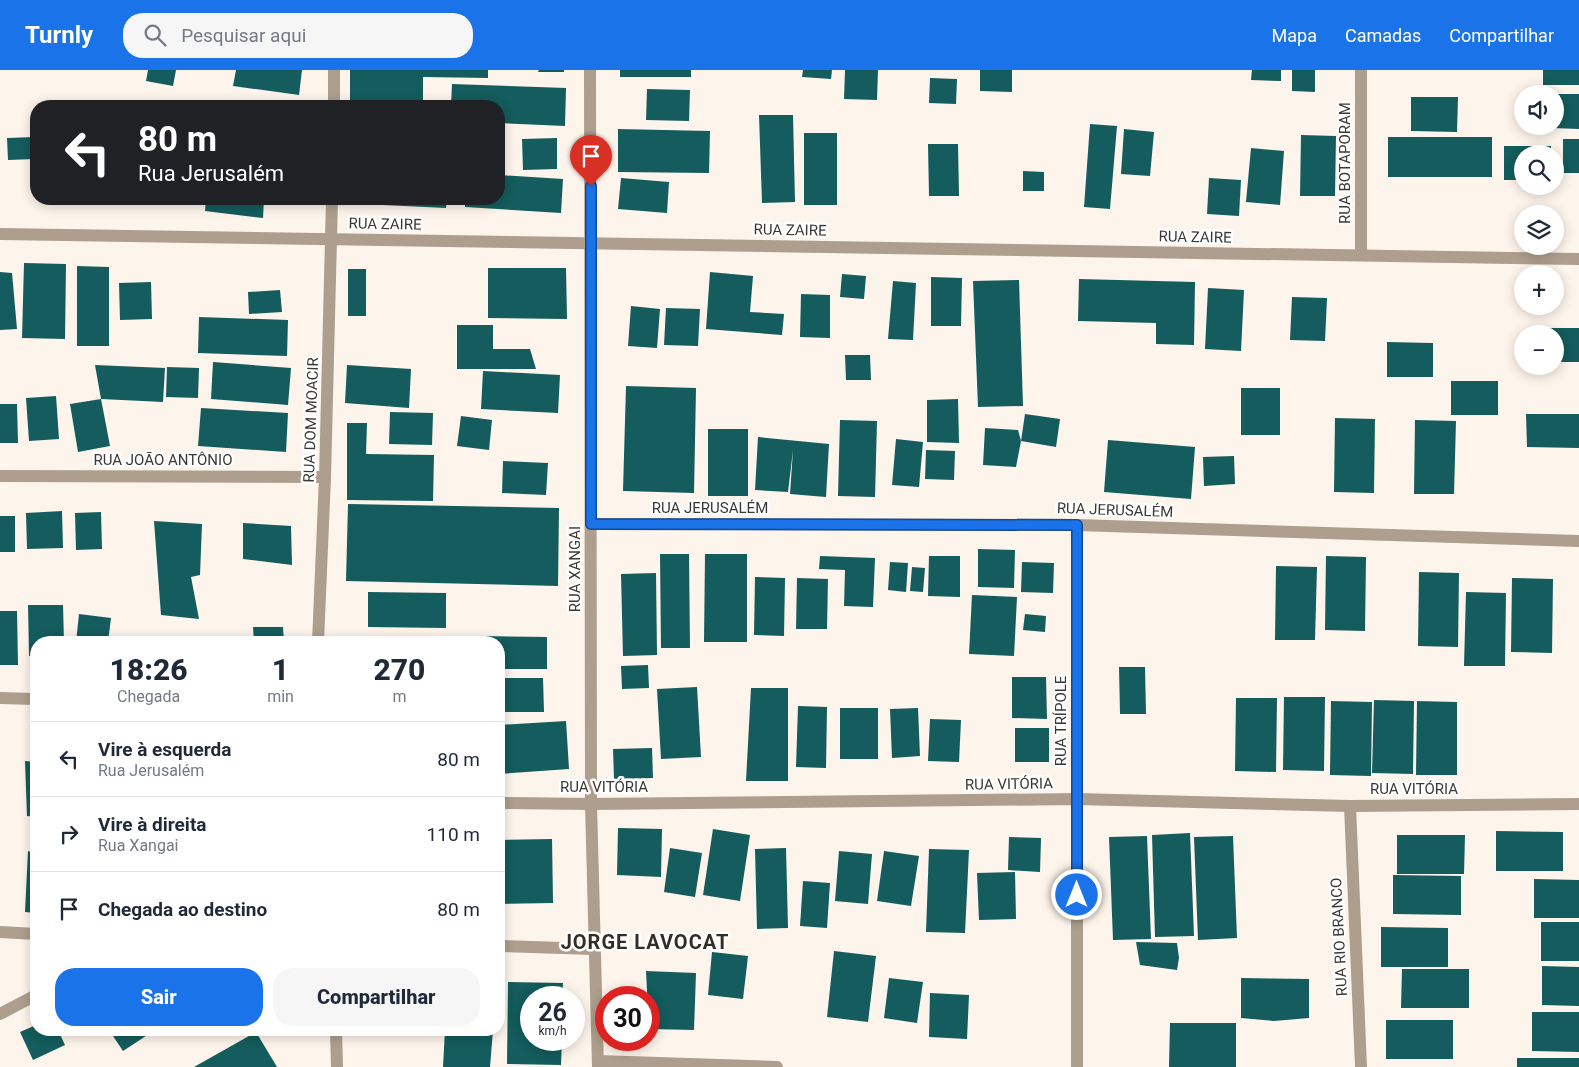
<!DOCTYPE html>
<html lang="pt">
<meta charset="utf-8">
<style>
body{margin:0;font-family:Roboto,sans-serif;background:#f6f6f7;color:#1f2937;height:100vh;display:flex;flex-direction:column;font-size:19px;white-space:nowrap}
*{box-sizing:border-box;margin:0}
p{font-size:16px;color:#747a83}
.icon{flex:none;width:28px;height:28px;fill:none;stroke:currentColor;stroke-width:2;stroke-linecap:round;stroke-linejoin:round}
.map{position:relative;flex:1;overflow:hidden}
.side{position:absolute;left:30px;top:566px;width:475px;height:400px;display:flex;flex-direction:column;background:#fff;border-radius:20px;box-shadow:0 2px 12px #0003}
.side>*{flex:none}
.hud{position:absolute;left:30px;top:30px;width:475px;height:105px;border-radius:20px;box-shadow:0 2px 12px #0003;background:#202124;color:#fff;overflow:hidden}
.buttons{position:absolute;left:1514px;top:15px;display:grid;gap:10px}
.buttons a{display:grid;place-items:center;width:50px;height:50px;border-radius:50%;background:#fff;box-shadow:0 2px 12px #0003;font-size:25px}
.speed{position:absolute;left:520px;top:916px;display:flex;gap:10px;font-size:25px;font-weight:700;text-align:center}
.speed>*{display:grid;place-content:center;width:65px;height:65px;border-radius:50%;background:#fff;box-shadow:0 2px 12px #0003;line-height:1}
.speed small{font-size:12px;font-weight:400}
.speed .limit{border:8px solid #d22;background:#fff;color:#111}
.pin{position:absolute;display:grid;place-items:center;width:42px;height:42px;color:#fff;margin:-51px -21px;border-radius:50% 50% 50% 0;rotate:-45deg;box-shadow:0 0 5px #0007}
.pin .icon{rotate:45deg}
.me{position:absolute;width:55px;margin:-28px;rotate:0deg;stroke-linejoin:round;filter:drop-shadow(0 0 4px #0008)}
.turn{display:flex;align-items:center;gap:18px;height:105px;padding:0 25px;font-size:22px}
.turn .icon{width:65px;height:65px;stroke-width:2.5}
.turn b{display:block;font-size:35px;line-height:42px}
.eta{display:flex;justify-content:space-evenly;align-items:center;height:85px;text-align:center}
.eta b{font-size:30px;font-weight:800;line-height:35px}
.cta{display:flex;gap:10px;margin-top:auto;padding:10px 25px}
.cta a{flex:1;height:58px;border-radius:20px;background:#1a73e8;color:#fff;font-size:20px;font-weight:800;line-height:58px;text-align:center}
.cta a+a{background:#f6f6f7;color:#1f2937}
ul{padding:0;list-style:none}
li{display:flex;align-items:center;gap:15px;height:75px;padding:0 25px;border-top:1px solid #e0e1e3}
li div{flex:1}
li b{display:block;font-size:19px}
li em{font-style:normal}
header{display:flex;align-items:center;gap:30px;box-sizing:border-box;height:70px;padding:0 25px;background:#1a73e8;color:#fff}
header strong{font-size:24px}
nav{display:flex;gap:28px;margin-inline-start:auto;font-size:18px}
.search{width:350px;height:45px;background:#f6f6f7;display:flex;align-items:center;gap:12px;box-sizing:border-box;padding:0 18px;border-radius:20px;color:#747a83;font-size:19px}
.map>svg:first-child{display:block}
.building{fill:#145c5d}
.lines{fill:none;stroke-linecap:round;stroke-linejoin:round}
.minor{stroke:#ae9e8d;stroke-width:12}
.route-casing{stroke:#114b97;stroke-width:12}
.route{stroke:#1a73e8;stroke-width:9}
.labels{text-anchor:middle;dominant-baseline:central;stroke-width:5;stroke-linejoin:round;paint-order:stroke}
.street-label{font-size:15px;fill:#3b3835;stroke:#fff}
.district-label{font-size:20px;font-weight:bold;letter-spacing:1px;fill:#342d26;stroke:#fff}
</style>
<header>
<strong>Turnly</strong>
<div class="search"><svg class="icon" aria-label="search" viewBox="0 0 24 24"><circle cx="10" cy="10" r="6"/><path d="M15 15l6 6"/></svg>Pesquisar aqui</div>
<nav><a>Mapa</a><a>Camadas</a><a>Compartilhar</a></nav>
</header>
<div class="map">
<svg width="1579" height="997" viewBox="0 0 1579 997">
<rect width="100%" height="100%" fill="#fdf4eb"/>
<!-- building -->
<g class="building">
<path d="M 148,0 L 176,0 L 173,16 L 146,11 Z"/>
<path d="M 236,0 L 302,0 L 299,25 L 233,16 Z"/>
<path d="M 350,0 L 488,0 L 488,8 L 423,7 L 423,36 L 350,36 Z"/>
<path d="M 539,0 L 564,0 L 564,2 L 538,2 Z"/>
<rect x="620" y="0" width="71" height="7"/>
<path d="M 803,0 L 832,0 L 831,9 L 802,7 Z"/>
<path d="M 845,0 L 878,0 L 877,30 L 844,29 Z"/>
<path d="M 980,0 L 1012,0 L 1012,22 L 980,21 Z"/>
<path d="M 1252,0 L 1281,0 L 1281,11 L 1251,10 Z"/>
<path d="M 1292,0 L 1315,0 L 1315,22 L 1292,21 Z"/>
<rect x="1543" y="0" width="36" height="15"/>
<path d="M 930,8 L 957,9 L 956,34 L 929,33 Z"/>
<path d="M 452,14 L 566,18 L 565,56 L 499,53 L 499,36 L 451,36 Z"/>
<path d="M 647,19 L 690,20 L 689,51 L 646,50 Z"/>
<path d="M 1555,24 L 1579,24 L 1579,59 L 1552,58 L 1555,56 Z"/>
<path d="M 1411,27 L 1458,27 L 1457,62 L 1411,61 Z"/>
<path d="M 102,33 L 120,35 L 120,36 L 101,36 Z"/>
<path d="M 759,45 L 793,45 L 795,132 L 762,133 Z"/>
<path d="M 1090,54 L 1117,56 L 1110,139 L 1084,137 Z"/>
<path d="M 618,59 L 710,61 L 709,103 L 618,102 Z"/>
<path d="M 1124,59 L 1154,62 L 1150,106 L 1121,104 Z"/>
<rect x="804" y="63" width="33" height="72"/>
<path d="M 1301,65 L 1336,66 L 1335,126 L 1300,126 Z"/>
<path d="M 34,67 L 35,89 L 8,90 L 7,68 Z"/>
<rect x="1388" y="67" width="104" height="40"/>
<path d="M 557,68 L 557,99 L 523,100 L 522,69 Z"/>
<rect x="1563" y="69" width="16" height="34"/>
<path d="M 928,74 L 958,74 L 959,126 L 929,126 Z"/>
<path d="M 1504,76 L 1551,76 L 1551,84 L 1522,84 L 1522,110 L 1504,110 Z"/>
<path d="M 1251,78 L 1284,81 L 1280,135 L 1246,132 Z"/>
<path d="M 1023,101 L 1044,102 L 1044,121 L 1023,121 Z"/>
<path d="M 499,105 L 563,109 L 561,143 L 465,137 L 465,129 L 499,129 Z"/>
<path d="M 621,108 L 669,112 L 667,143 L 618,139 Z"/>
<path d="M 1209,108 L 1241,110 L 1239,146 L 1207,144 Z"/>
<path d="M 206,129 L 264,129 L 263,148 L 205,141 Z"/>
<path d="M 362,129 L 447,129 L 446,138 L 362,134 Z"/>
<path d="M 24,193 L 66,194 L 65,269 L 22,268 Z"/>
<path d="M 77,196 L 109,197 L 109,276 L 77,276 Z"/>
<path d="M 488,198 L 566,198 L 567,249 L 488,248 Z"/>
<rect x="348" y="199" width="18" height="47"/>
<path d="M 0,202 L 12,203 L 17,259 L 0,260 Z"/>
<path d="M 710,202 L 753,206 L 750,242 L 784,244 L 782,265 L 706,259 Z"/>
<path d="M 842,204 L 866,206 L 864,229 L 840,227 Z"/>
<path d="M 931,207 L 962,208 L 961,256 L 931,256 Z"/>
<path d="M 1079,209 L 1195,212 L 1194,275 L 1156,274 L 1156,253 L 1078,251 Z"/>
<path d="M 1019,210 L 1023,336 L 978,337 L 973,211 Z"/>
<path d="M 893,211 L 916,213 L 913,270 L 888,269 Z"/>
<path d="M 151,212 L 152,249 L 120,250 L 119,213 Z"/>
<path d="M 1208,218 L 1244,220 L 1241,281 L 1205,279 Z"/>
<path d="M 280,220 L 282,242 L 249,244 L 248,222 Z"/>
<path d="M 801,224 L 830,225 L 830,268 L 800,267 Z"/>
<path d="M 1292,227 L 1327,228 L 1325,271 L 1290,270 Z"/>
<path d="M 631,236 L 660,239 L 657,278 L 628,276 Z"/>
<path d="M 666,238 L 700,239 L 698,276 L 664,275 Z"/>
<path d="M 199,247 L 288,250 L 287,286 L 198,283 Z"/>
<path d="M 457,255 L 493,255 L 493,279 L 530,279 L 536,299 L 457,299 Z"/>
<path d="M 1542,258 L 1579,258 L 1579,292 L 1555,292 L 1555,264 L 1542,264 Z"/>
<path d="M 1387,272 L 1433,273 L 1433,307 L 1387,307 Z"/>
<path d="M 845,285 L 870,285 L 871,310 L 846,310 Z"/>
<path d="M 213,292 L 291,298 L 288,335 L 211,329 Z"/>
<path d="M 95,295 L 165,298 L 163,332 L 101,329 Z"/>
<path d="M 347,295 L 411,299 L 409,338 L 345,333 Z"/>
<path d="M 167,297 L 199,298 L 198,328 L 166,327 Z"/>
<path d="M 483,301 L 560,305 L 558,343 L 481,339 Z"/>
<rect x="1451" y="311" width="47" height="34"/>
<path d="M 626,316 L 696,318 L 694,423 L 623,421 Z"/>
<rect x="1241" y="318" width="39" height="47"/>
<path d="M 56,326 L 59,369 L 29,371 L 26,328 Z"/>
<path d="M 101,329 L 110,376 L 78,382 L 70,334 Z"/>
<path d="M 958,329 L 959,373 L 927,372 L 927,330 Z"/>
<path d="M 0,334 L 17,334 L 18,373 L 0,373 Z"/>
<path d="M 201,338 L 288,343 L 286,382 L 198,376 Z"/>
<path d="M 390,342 L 433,343 L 432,375 L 389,374 Z"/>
<path d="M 1025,344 L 1060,349 L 1056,377 L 1021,371 L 1016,397 L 983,395 L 985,358 L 1018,360 L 1021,371 Z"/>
<path d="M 1526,344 L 1579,344 L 1579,378 L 1527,377 Z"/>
<path d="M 461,346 L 492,350 L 489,380 L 457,376 Z"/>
<path d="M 1335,348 L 1375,349 L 1374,423 L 1334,422 Z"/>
<path d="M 840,350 L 877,351 L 875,427 L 838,426 Z"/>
<path d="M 1415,350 L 1456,351 L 1454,424 L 1414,424 Z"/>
<path d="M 347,353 L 367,353 L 366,384 L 434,385 L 433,431 L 347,430 Z"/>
<rect x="708" y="359" width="40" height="67"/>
<path d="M 758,367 L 829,374 L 826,427 L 790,424 L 793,380 L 788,422 L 755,420 Z"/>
<path d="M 896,369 L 923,372 L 919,417 L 892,415 Z"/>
<path d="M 1108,370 L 1195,377 L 1191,429 L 1104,422 Z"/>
<path d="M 926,380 L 955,381 L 954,410 L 925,409 Z"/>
<path d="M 1234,386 L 1235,414 L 1204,416 L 1203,387 Z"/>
<path d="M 503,391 L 548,393 L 546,425 L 502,423 Z"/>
<path d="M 348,434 L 559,438 L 558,516 L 346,511 Z"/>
<path d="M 62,441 L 63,478 L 27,479 L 26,443 Z"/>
<path d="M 101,442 L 102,479 L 76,480 L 75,443 Z"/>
<rect x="0" y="446" width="15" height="36"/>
<path d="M 154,451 L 202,454 L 200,505 L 191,507 L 199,549 L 161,545 Z"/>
<path d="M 243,453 L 291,456 L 292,495 L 243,489 Z"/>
<path d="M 978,479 L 1015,480 L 1014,518 L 978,517 Z"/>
<path d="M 660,484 L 689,484 L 690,578 L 661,578 Z"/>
<path d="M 705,484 L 747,484 L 747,572 L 704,572 Z"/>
<path d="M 820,486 L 875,488 L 873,537 L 844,536 L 845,500 L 819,499 Z"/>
<path d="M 929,486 L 960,486 L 960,527 L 928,526 Z"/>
<path d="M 1326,486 L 1366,487 L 1365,561 L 1325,560 Z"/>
<path d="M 890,492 L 908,493 L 906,522 L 888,520 Z"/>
<path d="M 1022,492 L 1054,493 L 1053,523 L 1021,522 Z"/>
<path d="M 1276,496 L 1317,497 L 1315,570 L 1275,570 Z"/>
<path d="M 912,497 L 925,498 L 923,522 L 910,521 Z"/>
<path d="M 1419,502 L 1459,503 L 1458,577 L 1418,576 Z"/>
<path d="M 656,503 L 657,585 L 623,586 L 621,504 Z"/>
<path d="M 755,507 L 785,508 L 784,566 L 754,565 Z"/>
<path d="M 797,508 L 828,509 L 827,559 L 796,559 Z"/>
<path d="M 1512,508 L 1553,509 L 1552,583 L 1511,582 Z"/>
<path d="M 368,522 L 446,523 L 446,558 L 368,557 Z"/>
<path d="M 1466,522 L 1506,523 L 1505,596 L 1464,596 Z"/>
<path d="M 972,525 L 1017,527 L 1014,586 L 969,584 Z"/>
<path d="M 28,535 L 63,535 L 64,572 L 36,572 L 36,586 L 29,586 Z"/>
<path d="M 0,541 L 17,541 L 18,595 L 0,595 Z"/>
<path d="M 79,544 L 111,548 L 108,572 L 76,572 Z"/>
<path d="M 1025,544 L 1046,546 L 1045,562 L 1023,560 Z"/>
<path d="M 253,557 L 283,557 L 284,572 L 254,572 Z"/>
<path d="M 480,566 L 547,567 L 547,599 L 499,599 L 499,572 L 479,572 Z"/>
<path d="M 648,595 L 649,618 L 622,619 L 621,596 Z"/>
<path d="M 1119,597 L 1145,597 L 1146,644 L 1120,644 Z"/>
<path d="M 1012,607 L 1046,607 L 1047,649 L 1012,648 Z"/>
<path d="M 499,608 L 543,608 L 544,642 L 499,642 Z"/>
<path d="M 697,617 L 701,687 L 661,689 L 657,619 Z"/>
<path d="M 751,618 L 788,618 L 788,711 L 746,711 Z"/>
<path d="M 1284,627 L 1325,627 L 1324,701 L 1283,700 Z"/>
<path d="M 1236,628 L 1277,628 L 1276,702 L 1235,701 Z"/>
<path d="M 1374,630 L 1414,631 L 1413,704 L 1372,703 Z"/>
<path d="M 1331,631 L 1372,632 L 1371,706 L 1330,705 Z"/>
<path d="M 1417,631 L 1457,632 L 1457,705 L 1416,705 Z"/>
<path d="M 798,636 L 827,637 L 826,698 L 796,697 Z"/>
<rect x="840" y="638" width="38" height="51"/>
<path d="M 918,638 L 920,686 L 892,688 L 890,639 Z"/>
<path d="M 930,649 L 961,650 L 959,692 L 928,691 Z"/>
<path d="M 566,651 L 569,699 L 499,704 L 499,655 Z"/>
<rect x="1015" y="658" width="34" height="34"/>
<path d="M 652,678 L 653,708 L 614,709 L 613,679 Z"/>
<path d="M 25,691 L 36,692 L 36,747 L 27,746 Z"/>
<path d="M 618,758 L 662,759 L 661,807 L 617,805 Z"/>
<path d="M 713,759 L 750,765 L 740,831 L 703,825 Z"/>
<path d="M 1496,761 L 1563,762 L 1563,801 L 1496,801 Z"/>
<path d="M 1190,763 L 1194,866 L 1155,867 L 1152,765 Z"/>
<path d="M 1397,765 L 1465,765 L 1464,804 L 1397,804 Z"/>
<path d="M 1147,766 L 1151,869 L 1113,870 L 1109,767 Z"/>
<path d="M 1233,766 L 1237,868 L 1198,870 L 1194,767 Z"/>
<path d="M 1009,767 L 1041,768 L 1040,802 L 1008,800 Z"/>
<path d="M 552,769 L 553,833 L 499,834 L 499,770 Z"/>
<path d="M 670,778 L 702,783 L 695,827 L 664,822 Z"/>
<path d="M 786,778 L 788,858 L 757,859 L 755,779 Z"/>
<path d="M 929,779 L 969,780 L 965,863 L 926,862 Z"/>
<path d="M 28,781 L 36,783 L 36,843 L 25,842 Z"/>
<path d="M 839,781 L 872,784 L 868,834 L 835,831 Z"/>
<path d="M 884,781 L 919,786 L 911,836 L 877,831 Z"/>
<path d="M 1015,802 L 1016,849 L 979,850 L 977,803 Z"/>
<path d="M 1393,805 L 1461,806 L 1461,845 L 1393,844 Z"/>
<path d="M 1534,809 L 1579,810 L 1579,848 L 1534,848 Z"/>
<path d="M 803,811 L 830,813 L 827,858 L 800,856 Z"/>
<rect x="1541" y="852" width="38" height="39"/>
<path d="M 1381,857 L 1448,858 L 1448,897 L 1381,897 Z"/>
<path d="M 1136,872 L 1177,873 L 1179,888 L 1177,900 L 1140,895 Z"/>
<path d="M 834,881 L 876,886 L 868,952 L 827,947 Z"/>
<path d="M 712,882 L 748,886 L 743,929 L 708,925 Z"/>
<path d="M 1542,896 L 1579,897 L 1579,936 L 1542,935 Z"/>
<path d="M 1402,899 L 1469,899 L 1469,938 L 1401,938 Z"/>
<path d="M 646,901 L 696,903 L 694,960 L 649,959 Z"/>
<path d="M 889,908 L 923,912 L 917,953 L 884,948 Z"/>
<path d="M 1241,908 L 1309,909 L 1309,948 L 1274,951 L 1241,948 Z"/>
<path d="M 508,912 L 563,913 L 562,928 L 531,928 L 531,970 L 562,970 L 561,995 L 507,994 Z"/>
<path d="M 930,923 L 969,925 L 967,969 L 929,967 Z"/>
<path d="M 1532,942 L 1579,942 L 1579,982 L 1532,981 Z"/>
<rect x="1386" y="950" width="67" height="39"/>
<path d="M 1170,953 L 1236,953 L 1236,997 L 1169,997 Z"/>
<path d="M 36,955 L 36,960 L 58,960 L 65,975 L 33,990 L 20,962 Z"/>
<path d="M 109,960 L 150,960 L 152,962 L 123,981 Z"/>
<path d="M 445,960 L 493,960 L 490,997 L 443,997 Z"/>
<path d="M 256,962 L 277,997 L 194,997 Z"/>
<rect x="1517" y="988" width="62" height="9"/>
</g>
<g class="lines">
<!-- minor -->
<g class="minor">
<path d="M 590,0 L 591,734 L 598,997"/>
<path d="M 1361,0 L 1361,185"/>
<path d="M 334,36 L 334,0"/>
<path d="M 0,164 L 1579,189"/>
<path d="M 0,406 L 325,407"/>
<path d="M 591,454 L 1077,455 L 1579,471"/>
<path d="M 1077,455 L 1077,997"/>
<path d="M 318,572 L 325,407 L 332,129"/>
<path d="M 0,628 L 36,629"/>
<path d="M 499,733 L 591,734 L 1077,729 L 1350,736 L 1579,734"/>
<path d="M 1350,736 L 1361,997"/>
<path d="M 0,862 L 36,864"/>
<path d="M 499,876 L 594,879"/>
<path d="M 0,944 L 36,925"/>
<path d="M 336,960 L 337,997"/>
<path d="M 598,991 L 777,997"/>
</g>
</g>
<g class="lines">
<defs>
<path id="route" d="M 591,116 L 591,454 L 1077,455 L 1077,825"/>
</defs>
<!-- route casing -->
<use href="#route" class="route-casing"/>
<!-- route -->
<use href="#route" class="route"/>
</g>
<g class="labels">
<!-- street labels -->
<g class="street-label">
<text transform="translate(1345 93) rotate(-90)">RUA BOTAPORAM</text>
<text transform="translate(385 154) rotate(1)">RUA ZAIRE</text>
<text transform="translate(790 160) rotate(1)">RUA ZAIRE</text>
<text transform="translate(1195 167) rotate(1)">RUA ZAIRE</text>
<text transform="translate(311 350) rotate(-88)">RUA DOM MOACIR</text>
<text x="163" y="390">RUA JOÃO ANTÔNIO</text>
<text x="710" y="438">RUA JERUSALÉM</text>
<text transform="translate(1115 440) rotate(2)">RUA JERUSALÉM</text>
<text transform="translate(575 499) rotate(-90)">RUA XANGAI</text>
<text transform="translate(1061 651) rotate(-90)">RUA TRÍPOLE</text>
<text transform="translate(1009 714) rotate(-1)">RUA VITÓRIA</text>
<text x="604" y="717">RUA VITÓRIA</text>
<text x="1414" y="719">RUA VITÓRIA</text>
<text transform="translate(1339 867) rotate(-93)">RUA RIO BRANCO</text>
</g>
<!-- district labels -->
<g class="district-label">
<text x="645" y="872">JORGE LAVOCAT</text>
</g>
</g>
</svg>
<div class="buttons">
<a><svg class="icon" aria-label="sound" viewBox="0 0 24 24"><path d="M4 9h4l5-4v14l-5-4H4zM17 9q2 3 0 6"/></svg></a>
<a><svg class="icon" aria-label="search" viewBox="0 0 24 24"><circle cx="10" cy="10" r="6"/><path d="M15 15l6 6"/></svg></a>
<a><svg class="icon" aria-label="layers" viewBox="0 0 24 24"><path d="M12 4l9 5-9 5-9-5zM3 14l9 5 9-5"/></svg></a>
<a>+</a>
<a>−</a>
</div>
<div class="speed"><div>26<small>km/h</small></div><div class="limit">30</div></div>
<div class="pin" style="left:591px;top:116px;background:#d93025"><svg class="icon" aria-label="arrive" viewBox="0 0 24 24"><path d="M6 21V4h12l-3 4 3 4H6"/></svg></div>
<svg class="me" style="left:1077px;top:825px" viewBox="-20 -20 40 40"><circle r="17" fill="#1a73e8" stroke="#fff" stroke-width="3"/><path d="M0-11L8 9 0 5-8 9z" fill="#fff"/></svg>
<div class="hud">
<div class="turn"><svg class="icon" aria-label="left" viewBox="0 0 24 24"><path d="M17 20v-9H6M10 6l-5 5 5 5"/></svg><div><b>80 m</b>Rua Jerusalém</div></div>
</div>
<section class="side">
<div class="eta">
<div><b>18:26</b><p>Chegada</p></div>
<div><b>1</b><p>min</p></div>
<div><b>270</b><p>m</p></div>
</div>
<ul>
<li><svg class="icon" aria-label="left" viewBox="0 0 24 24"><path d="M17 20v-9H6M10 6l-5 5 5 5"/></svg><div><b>Vire à esquerda</b><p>Rua Jerusalém</p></div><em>80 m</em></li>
<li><svg class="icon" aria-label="right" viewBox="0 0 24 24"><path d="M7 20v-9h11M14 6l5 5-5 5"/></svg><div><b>Vire à direita</b><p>Rua Xangai</p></div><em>110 m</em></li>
<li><svg class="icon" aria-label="arrive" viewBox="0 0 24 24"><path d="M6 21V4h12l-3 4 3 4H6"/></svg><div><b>Chegada ao destino</b></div><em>80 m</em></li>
</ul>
<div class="cta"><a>Sair</a><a>Compartilhar</a></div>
</section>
</div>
